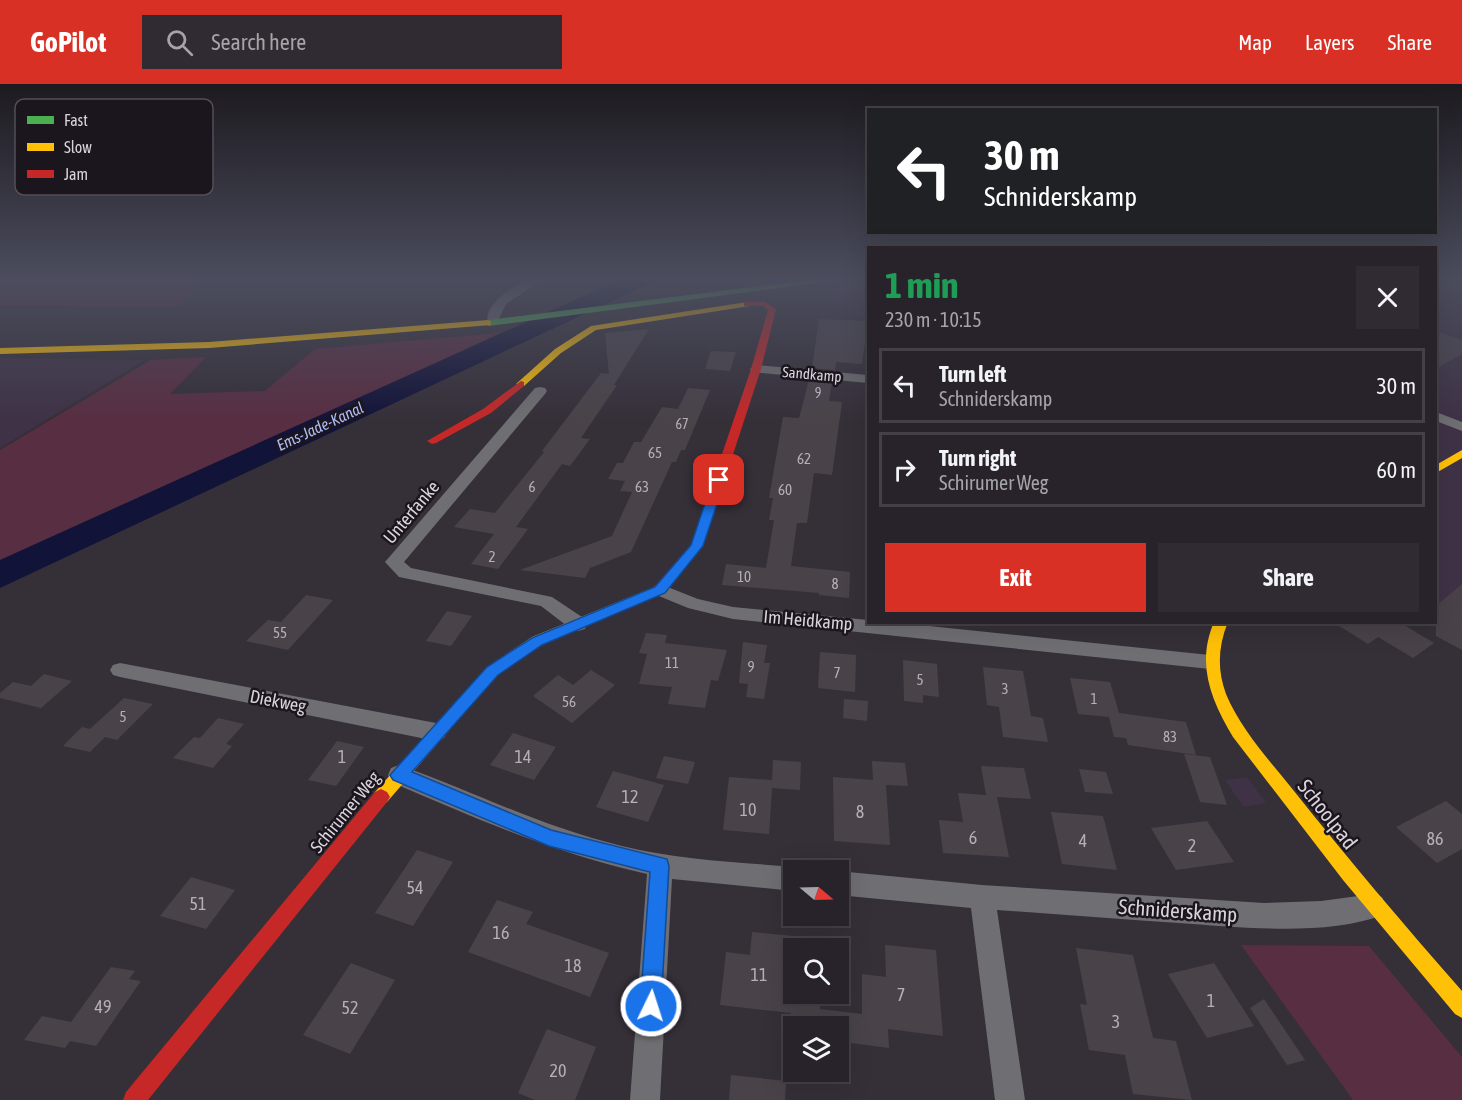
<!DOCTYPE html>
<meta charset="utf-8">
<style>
body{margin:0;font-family:"Asap Condensed",sans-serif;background:#302b32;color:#f1f3f6;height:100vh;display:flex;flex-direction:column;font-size:22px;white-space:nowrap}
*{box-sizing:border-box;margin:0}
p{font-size:20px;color:#a5a4a8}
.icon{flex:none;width:33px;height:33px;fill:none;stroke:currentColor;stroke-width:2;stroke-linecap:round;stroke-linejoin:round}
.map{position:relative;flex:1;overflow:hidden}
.side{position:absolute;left:867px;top:162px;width:570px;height:378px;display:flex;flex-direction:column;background:#28232a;border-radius:0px;box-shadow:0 6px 24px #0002,0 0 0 2px #444047}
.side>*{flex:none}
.top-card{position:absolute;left:867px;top:24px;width:570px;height:126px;border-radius:0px;box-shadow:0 6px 24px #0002,0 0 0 2px #444047;background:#202124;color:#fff;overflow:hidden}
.needle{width:39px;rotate:109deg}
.tools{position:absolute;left:783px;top:776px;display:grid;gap:12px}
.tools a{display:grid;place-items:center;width:66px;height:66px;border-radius:0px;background:#28232a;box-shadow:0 6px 24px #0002,0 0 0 2px #444047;font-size:30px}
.pin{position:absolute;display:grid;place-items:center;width:51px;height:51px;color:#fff;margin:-26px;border-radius:12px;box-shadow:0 3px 9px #0006}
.me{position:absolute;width:66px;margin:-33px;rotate:4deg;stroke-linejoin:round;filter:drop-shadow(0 0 4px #0008)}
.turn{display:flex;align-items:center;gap:21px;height:126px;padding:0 18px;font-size:27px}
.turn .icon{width:78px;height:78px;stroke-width:2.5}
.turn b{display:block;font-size:42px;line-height:51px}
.round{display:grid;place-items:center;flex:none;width:63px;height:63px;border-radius:0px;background:#302b32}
.summary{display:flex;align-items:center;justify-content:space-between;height:102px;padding:0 18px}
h1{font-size:36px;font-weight:700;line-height:45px;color:#1e9e55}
.action{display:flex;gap:12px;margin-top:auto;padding:12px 18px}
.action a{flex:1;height:69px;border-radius:0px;background:#d93025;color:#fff;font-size:24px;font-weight:700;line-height:69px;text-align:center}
.action a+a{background:#302b32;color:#f1f3f6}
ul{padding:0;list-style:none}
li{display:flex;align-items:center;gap:18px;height:75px;margin:0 12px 9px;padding:0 6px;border:3px solid #444047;border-radius:0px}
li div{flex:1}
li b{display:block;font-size:22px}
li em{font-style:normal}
header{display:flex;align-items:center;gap:36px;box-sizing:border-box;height:84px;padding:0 30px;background:#d93025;color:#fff}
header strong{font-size:28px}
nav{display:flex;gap:33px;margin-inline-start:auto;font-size:21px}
.search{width:420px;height:54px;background:#302b32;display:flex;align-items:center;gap:15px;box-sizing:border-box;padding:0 21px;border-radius:0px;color:#a5a4a8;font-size:22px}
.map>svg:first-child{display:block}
.built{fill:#3f3246}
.green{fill:#582e42}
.water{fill:#121338}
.building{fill:#494349}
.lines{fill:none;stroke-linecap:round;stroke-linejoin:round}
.street{fill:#6f6e72;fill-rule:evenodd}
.fast{fill:#4caf50;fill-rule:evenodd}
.slow{fill:#ffc107;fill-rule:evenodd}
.jam{fill:#c62828;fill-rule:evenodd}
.route{fill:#1a73e8;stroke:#114b97;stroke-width:1.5}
.labels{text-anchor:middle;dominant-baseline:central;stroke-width:5;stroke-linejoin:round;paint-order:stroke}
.far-number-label{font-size:14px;fill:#b6afb8}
.far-street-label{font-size:15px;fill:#dad3dd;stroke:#1b161d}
.number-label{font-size:15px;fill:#b6afb8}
.far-water-label{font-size:16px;font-style:italic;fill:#afbcf7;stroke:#1b161d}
.street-label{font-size:18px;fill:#dad3dd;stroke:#1b161d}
.near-number-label{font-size:18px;fill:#b6afb8}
.near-street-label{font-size:21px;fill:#dad3dd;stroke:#1b161d}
.key{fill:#1b161d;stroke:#544f57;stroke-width:1.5}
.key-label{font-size:16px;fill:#dad3dd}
</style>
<header>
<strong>GoPilot</strong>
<div class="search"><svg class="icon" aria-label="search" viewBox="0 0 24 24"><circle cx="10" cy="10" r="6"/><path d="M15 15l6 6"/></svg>Search here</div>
<nav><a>Map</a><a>Layers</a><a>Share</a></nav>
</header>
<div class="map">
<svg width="1462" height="1016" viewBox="0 0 1462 1016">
<rect width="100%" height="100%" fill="#352f38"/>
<!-- built -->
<g class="built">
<path d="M 1436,195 L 1462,195 L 1462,543 L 1436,529 Z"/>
<path d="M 868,199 L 868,250 L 864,235 L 821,205 Z"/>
<path d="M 0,274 L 145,276 L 0,364 Z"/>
<path d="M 1247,693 L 1266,719 L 1244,723 L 1225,696 Z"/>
</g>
<!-- green -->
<g class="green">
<path d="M 0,195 L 203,195 L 180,222 L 0,221 Z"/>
<path d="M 499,249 L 457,270 L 0,477 L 0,366 L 151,276 L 206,273 L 170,310 L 265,307 L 315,265 Z"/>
<path d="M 1241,861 L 1369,862 L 1462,973 L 1462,1016 L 1353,1016 Z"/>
</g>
<!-- water -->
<path class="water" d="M 621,195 L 659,195 L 0,504 L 0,476 Z"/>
<!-- building -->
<g class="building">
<path d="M 819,235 L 868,237 L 862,280 L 836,278 L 835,286 L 812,284 Z"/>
<path d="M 649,245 L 614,301 L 617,301 L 581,354 L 590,355 L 570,382 L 562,380 L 516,443 L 528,445 L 498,485 L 471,480 L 494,450 L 454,443 L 470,425 L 495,429 L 544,368 L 542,367 L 601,289 L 609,290 L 605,249 Z"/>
<path d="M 1436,247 L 1462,256 L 1462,270 L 1436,285 Z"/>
<path d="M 711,267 L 736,268 L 730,287 L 705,285 Z"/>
<path d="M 809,296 L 832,298 L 829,317 L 842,318 L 832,391 L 814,389 L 807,439 L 797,439 L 791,482 L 850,488 L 849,514 L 819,511 L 819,509 L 722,501 L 726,480 L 766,484 L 774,436 L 769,436 L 773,414 L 769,414 L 783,333 L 799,334 Z"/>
<path d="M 688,304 L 710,306 L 685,366 L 681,366 L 676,378 L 672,378 L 631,468 L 590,484 L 585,494 L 520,486 L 612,452 L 632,408 L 620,407 L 625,397 L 608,395 L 617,379 L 623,379 L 634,358 L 641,358 L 662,323 L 678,325 Z"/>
<path d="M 1462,500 L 1462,566 L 1436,552 L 1436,522 Z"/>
<path d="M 306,511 L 333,516 L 288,566 L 246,557 L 268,536 L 281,538 Z"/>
<path d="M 447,527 L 472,532 L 451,562 L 426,557 Z"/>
<path d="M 1333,538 L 1399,538 L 1434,559 L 1413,574 L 1378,553 L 1368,560 Z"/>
<path d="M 646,549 L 667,551 L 665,559 L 727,566 L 718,597 L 711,596 L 705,624 L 668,620 L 672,603 L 639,600 L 647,570 L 639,569 Z"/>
<path d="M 743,558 L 767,561 L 764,579 L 770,579 L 764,615 L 746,613 L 748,600 L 739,599 Z"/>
<path d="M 820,568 L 856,571 L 855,608 L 818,604 Z"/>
<path d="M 903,576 L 937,580 L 939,613 L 923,611 L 923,619 L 904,617 Z"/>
<path d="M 983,583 L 1023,587 L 1031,632 L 1043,634 L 1048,658 L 1003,653 L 999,623 L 987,621 Z"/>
<path d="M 591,586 L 615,601 L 572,639 L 533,612 L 558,591 L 573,601 Z"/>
<path d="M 44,590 L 72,597 L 41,624 L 0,614 L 0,609 L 13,598 L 31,602 Z"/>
<path d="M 1070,594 L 1110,598 L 1119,629 L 1186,638 L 1196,671 L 1128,661 L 1126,654 L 1114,653 L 1109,633 L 1078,630 Z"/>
<path d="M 124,614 L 153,620 L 117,656 L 105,653 L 90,668 L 63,662 L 82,643 L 90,645 Z"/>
<path d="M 844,615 L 868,617 L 867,637 L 843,634 Z"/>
<path d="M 218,634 L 244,640 L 226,660 L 232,662 L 213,684 L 173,674 L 194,653 L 200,654 Z"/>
<path d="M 513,649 L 556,663 L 534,696 L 490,681 Z"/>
<path d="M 337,657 L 364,663 L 336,702 L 308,696 Z"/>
<path d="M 1184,670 L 1210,673 L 1227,721 L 1200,718 Z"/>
<path d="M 664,672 L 695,678 L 688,700 L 656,694 Z"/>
<path d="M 773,676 L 801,678 L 800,706 L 772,704 L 769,750 L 723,746 L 729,693 L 772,696 Z"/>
<path d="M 872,677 L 905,679 L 908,702 L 886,701 L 890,761 L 834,757 L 833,693 L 873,696 Z"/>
<path d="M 981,682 L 1024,684 L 1031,715 L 997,713 L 1009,773 L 943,769 L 939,736 L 963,738 L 958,709 L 986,711 Z"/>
<path d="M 1079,685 L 1106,688 L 1113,710 L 1085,708 Z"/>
<path d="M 613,687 L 664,701 L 648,738 L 596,723 Z"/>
<path d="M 1446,717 L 1462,730 L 1462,765 L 1437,779 L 1396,743 Z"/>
<path d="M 1051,728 L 1103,732 L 1117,786 L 1062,780 Z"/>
<path d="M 1207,737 L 1234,778 L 1176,786 L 1151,744 Z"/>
<path d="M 417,766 L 453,778 L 413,842 L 375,829 Z"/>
<path d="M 191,793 L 235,806 L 206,845 L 160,832 Z"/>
<path d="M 497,816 L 533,828 L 526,840 L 609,869 L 590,913 L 468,868 Z"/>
<path d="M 752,848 L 794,852 L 794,909 L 796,909 L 796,912 L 820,915 L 820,925 L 862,930 L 862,890 L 886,893 L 885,861 L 936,866 L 943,952 L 888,945 L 889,964 L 844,958 L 844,942 L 790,942 L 791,929 L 720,921 L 726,868 L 750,871 Z"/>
<path d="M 1076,864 L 1133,871 L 1153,954 L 1176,957 L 1192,1016 L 1133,1010 L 1125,971 L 1089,966 L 1080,920 L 1087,921 Z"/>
<path d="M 351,879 L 395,896 L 350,970 L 303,951 Z"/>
<path d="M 1214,879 L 1254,942 L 1207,954 L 1168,890 Z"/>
<path d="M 111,883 L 135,887 L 129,895 L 141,897 L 96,962 L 70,957 L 65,964 L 24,956 L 42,932 L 71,938 Z"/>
<path d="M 1264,915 L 1305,976 L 1287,981 L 1250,924 Z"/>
<path d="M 547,945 L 596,963 L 575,1016 L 535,1016 L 518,1009 Z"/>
<path d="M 731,991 L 786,997 L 785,1016 L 729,1016 Z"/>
</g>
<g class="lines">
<!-- street -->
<g class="street">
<path d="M 529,195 L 543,195 L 506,220 L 496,241 L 488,241 C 482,220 513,203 529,195 Z"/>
<path d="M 756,281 L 868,291 L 868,299 L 752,288 L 750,285 Z"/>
<path d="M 540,303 L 545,304 L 547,307 L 545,310 L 404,478 L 411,484 L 552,513 L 585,535 L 587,540 L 585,545 L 578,547 L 571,545 L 541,522 L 399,493 L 385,478 L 535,304 Z"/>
<path d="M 1436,328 L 1462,338 L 1462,347 L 1436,337 Z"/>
<path d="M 660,500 L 698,515 L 733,523 L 868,536 L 868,538 L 891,538 L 1210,571 L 1217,573 L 1220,578 L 1217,583 L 1210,585 L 733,535 L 688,524 L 654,510 L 651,506 L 654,502 Z"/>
<path d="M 120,579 L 436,639 L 444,642 L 447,648 L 444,654 L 436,657 L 120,593 L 113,591 L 110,586 L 113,581 Z"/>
<path d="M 399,681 C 475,708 542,743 622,762 C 679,776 736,778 794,783 L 801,786 L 794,786 L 794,807 L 672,795 L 660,1016 L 630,1016 L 647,790 C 558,770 474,734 391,698 L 388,691 L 391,684 Z"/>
<path d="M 838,787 L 982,801 L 1264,819 L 1321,817 L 1373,810 L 1382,813 L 1386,822 L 1382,831 C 1327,853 1237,843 1179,839 C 1118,835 1057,830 997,826 L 1025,1016 L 995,1016 L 971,824 L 838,811 Z"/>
</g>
<!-- fast -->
<path class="fast" d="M 815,195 L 837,195 L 833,197 L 488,242 L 484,239 L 488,236 Z"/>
<!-- slow -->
<g class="slow">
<path d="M 747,218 L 750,218 L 750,222 L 596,246 L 561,269 L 524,302 L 516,300 L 555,265 L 591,242 Z"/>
<path d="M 488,236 L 491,237 L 491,241 L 209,264 L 0,270 L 0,264 L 209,258 Z"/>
<path d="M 1462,366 L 1462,374 L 1436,389 L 1436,381 Z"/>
<path d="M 659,501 L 664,503 L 666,506 L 664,509 L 542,561 L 497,591 L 387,718 L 381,721 L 375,718 L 372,713 L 375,708 L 487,583 L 532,553 Z"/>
<path d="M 1214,538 L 1228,538 C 1218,562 1217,586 1226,610 C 1241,646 1270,677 1294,707 C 1348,775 1405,842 1462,907 L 1462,934 L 1455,930 L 1343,796 L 1233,653 C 1211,616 1196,580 1214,538 Z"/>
</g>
<!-- jam -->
<g class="jam">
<path d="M 744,218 L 765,218 L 776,225 L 761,285 L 703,462 L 664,509 L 654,509 L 652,506 L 654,503 L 691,461 L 751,285 L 768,226 L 763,222 L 744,222 Z"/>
<path d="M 521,297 L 524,298 L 524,302 L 491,329 L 436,359 L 432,360 L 427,357 L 483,325 Z"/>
<path d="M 381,705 L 387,708 L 390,713 L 387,718 L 148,1016 L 123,1016 L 126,1008 L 375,708 Z"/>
</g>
</g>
<!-- sky -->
<linearGradient id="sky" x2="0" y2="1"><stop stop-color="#1d1a1f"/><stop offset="0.58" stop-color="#4b4d5e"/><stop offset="1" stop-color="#4b4d5e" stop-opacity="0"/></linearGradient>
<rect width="1462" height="337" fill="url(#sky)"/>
<!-- route -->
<path class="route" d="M 719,392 L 725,396 L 703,462 L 665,509 L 542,561 L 498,591 L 412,688 L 551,746 L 667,775 L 669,782 L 661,922 L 658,930 L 651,933 L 643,930 L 640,922 L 650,788 L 549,762 L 393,696 L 390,691 L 487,583 L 532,554 L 655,503 L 691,461 L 713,396 Z"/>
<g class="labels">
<!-- far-number labels -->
<g class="far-number-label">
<text x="818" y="309">9</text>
<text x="682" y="340">67</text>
</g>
<!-- far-street labels -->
<g class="far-street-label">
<text transform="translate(812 290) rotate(5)">Sandkamp</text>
</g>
<!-- number labels -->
<g class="number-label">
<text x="655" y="368">65</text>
<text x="804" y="374">62</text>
<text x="532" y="402">6</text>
<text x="642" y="402">63</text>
<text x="785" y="405">60</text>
<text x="492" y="472">2</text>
<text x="744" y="492">10</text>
<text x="835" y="499">8</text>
<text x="280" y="548">55</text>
<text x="672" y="578">11</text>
<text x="751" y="582">9</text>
<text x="837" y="588">7</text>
<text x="920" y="595">5</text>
<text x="1005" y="604">3</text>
<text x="1094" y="614">1</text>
<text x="569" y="617">56</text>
<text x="123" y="632">5</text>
<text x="1170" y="652">83</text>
</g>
<!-- far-water labels -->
<g class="far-water-label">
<text transform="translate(320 342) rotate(-25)">Ems-Jade-Kanal</text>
</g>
<!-- street labels -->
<g class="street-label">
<text transform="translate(411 428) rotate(-50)">Unterfanke</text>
<text transform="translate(808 536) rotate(5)">Im Heidkamp</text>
<text transform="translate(278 617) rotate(11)">Diekweg</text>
<text transform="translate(345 728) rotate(-51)">Schirumer Weg</text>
</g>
<!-- near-number labels -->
<g class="near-number-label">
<text x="342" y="672">1</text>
<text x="523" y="672">14</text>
<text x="630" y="712">12</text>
<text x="748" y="725">10</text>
<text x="860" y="727">8</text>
<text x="973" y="753">6</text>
<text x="1435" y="754">86</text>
<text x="1083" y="756">4</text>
<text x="1192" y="761">2</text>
<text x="415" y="803">54</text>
<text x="198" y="819">51</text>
<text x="501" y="848">16</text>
<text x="573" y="881">18</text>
<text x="759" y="890">11</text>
<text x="901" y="910">7</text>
<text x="1211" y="916">1</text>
<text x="103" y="922">49</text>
<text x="350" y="923">52</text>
<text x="1116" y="937">3</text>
<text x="558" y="986">20</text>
</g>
<!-- near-street labels -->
<g class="near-street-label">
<text transform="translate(1328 730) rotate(52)">Schoolpad</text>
<text transform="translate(1178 826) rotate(4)">Schniderskamp</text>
</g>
</g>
<!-- legend -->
<rect x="15" y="15" width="198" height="96" rx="9" class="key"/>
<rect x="27" y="32" width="27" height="8" fill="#4caf50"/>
<rect x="27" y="59" width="27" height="8" fill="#ffc107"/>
<rect x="27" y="86" width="27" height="8" fill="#c62828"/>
<g class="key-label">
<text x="64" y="42">Fast</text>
<text x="64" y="69">Slow</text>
<text x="64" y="96">Jam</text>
</g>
</svg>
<div class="tools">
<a><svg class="needle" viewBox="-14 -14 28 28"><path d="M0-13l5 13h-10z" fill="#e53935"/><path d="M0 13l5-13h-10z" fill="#a5a4a8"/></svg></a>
<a><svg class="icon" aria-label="search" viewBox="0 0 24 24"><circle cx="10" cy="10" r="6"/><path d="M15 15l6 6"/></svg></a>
<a><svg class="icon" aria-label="layers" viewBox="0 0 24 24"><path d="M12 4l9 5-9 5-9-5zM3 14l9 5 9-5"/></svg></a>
</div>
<div class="pin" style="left:719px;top:396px;background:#d93025"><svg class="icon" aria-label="arrive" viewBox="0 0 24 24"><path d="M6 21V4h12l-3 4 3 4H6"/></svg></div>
<svg class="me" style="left:651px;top:922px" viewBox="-20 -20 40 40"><circle r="17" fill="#1a73e8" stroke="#fff" stroke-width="3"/><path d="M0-11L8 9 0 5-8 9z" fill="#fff"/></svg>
<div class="top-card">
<div class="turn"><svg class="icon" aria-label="left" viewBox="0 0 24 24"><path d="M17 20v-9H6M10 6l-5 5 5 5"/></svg><div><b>30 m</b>Schniderskamp</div></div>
</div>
<section class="side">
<div class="summary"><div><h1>1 min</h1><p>230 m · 10:15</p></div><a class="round"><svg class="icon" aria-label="close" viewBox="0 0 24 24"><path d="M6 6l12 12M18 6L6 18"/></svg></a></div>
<ul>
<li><svg class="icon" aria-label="left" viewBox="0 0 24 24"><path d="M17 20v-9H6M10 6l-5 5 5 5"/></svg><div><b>Turn left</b><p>Schniderskamp</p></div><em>30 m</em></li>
<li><svg class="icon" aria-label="right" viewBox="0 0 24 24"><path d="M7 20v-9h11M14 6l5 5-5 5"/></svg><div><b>Turn right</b><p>Schirumer Weg</p></div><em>60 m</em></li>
</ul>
<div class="action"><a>Exit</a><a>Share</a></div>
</section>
</div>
